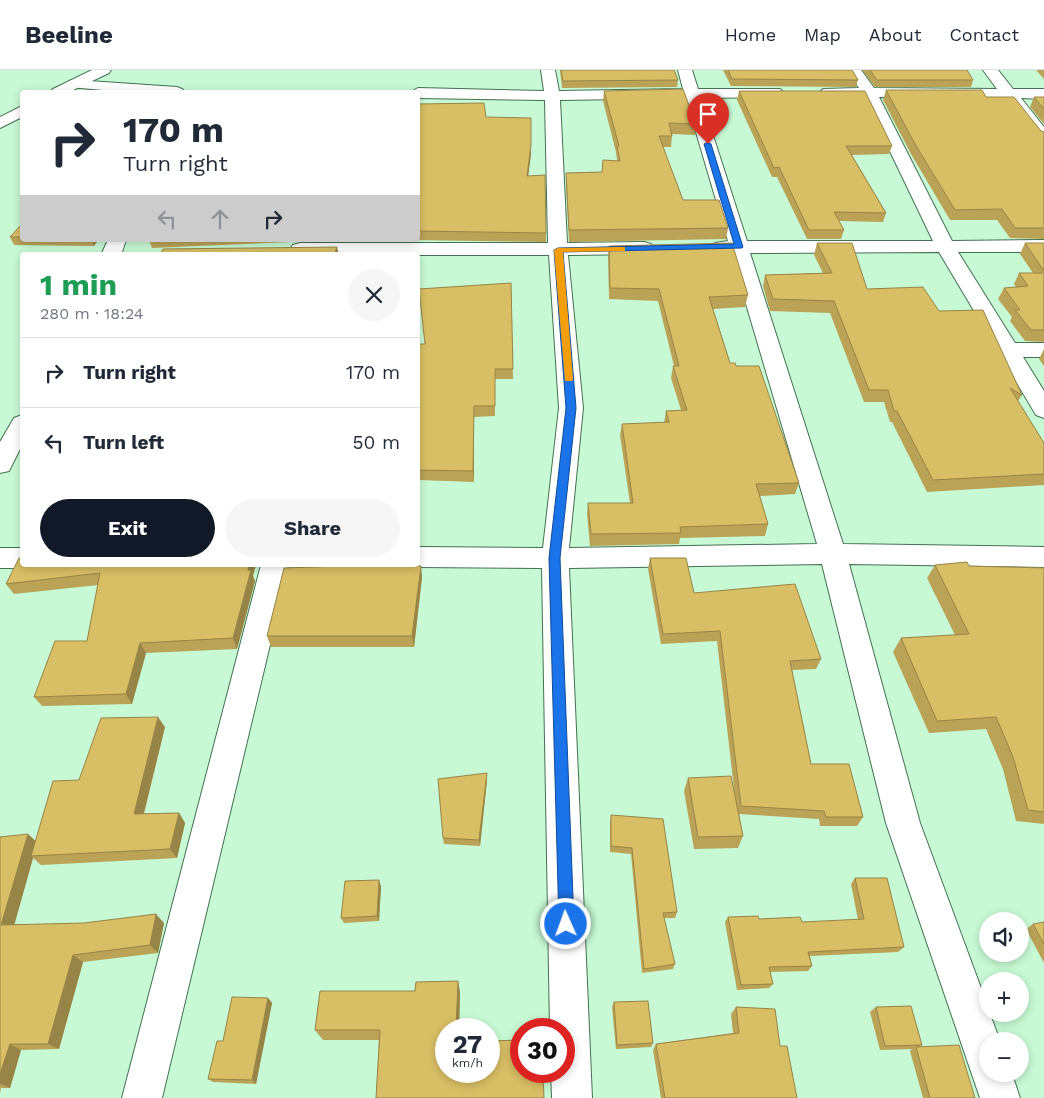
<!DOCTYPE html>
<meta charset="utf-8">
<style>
body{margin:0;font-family:"Work Sans",sans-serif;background:#f6f6f7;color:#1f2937;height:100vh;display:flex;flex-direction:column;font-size:19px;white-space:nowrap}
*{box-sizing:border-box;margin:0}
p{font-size:16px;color:#747a83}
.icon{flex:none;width:28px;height:28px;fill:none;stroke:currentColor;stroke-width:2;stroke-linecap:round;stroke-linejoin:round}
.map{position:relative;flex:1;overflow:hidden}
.panel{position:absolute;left:20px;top:182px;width:400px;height:315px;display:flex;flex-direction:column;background:#fff;border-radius:5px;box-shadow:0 2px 8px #0003}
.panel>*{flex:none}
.guide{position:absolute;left:20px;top:20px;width:400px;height:152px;border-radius:5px;box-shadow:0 2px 8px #0003;background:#fff;color:#1f2937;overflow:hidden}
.fabs{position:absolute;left:979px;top:842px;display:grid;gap:10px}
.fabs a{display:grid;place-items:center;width:50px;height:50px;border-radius:50%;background:#fff;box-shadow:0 2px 8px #0003;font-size:25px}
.speed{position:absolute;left:435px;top:948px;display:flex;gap:10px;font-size:25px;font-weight:700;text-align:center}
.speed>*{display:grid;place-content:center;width:65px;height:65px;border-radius:50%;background:#fff;box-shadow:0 2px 8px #0003;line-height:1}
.speed small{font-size:12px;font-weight:400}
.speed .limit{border:8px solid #d22;background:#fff;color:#111}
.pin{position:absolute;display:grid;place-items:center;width:42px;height:42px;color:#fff;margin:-51px -21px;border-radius:50% 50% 50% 0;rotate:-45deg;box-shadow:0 0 5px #0007}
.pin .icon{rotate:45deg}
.me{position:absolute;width:55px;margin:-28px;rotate:358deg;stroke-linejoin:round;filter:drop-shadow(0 0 4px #0008)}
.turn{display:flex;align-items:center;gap:18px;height:105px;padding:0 20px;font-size:22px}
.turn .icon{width:65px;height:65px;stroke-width:2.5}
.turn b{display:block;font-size:35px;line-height:42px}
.lanes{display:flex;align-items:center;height:48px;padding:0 20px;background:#0003;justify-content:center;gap:25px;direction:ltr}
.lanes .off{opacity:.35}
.round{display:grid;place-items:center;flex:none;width:52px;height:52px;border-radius:26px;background:#f6f6f7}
.summary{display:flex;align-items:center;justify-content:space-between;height:85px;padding:0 20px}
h1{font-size:30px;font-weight:700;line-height:38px;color:#1e9e55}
.primary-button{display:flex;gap:10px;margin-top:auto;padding:10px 20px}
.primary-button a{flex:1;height:58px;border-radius:30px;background:#111827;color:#fff;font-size:20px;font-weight:700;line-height:58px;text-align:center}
.primary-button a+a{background:#f6f6f7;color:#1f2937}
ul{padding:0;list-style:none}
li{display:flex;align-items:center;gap:15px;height:70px;padding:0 20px;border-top:1px solid #e0e1e3}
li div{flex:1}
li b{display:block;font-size:19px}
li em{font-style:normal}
header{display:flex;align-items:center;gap:30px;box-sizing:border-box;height:70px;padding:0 25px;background:#fff;border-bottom:1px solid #e0e1e3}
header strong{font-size:24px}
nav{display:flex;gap:28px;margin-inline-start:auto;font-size:18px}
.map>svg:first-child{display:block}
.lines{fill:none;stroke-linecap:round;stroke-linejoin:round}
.street-casing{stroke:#437151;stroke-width:2}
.highway-casing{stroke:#437151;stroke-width:2}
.street{fill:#fff;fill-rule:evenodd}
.highway{fill:#fff;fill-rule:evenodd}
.wall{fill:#baa357}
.shaded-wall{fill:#978547}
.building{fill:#d8be65;stroke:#978547}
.route{fill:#1a73e8;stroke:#114b97}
.slow{fill:#f59e0b}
</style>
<header>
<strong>Beeline</strong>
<nav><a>Home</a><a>Map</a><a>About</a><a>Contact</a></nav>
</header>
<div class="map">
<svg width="1044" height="1028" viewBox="0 0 1044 1028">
<rect width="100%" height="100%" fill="#c7f9d4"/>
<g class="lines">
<defs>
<g id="street">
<path d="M 541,0 L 555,0 L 559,21 L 683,19 L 678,0 L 692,0 L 698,19 L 780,19 L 783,22 L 780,25 L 775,27 L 701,28 L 747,171 L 933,171 L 864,27 L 828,27 L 823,25 L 820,22 L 823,19 L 859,18 L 847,0 L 861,0 L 874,18 L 997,19 L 983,0 L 998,0 L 1013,19 L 1044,19 L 1044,29 L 1021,28 L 1044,57 L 1044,72 L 1038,70 L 1005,28 L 879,27 L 952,171 L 1044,170 L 1044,182 L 958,182 L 1015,273 L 1044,273 L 1044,287 L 1023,287 L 1044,321 L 1044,348 L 1036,345 L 939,182 L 750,183 L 843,474 L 1044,477 L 1044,497 L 849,494 L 920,753 L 988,937 L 988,944 L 990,944 L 1000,971 L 988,971 L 988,1004 L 1012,1004 L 1020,1028 L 980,1028 L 886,753 L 822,494 L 569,498 L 592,1028 L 552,1028 L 551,1001 L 564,1001 L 564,959 L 550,959 L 542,498 L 418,497 L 411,495 L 418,495 L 418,477 L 543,478 L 559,338 L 549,185 L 300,185 L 293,183 L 290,179 L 293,175 L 300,173 L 548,173 L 545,30 L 418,28 L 418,22 L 411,22 L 418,18 L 544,21 ZM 686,28 L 728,171 L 715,173 L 712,177 L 715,181 L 731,183 L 817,474 L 569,478 L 583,338 L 568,185 L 644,184 L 651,182 L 654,178 L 651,174 L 644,172 L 567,173 L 560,30 Z"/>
<path d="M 74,10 L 177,17 L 182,19 L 185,22 L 125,22 L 69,17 L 67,14 L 69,11 Z"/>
<path d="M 108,170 L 126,170 L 121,185 L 101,185 Z"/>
<path d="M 22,345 L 22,375 L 9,401 L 0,403 L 0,372 L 14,348 Z"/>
<path d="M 0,478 L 22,478 L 22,495 L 31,495 L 22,498 L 0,498 Z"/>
<path d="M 261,495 L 289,495 L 162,1028 L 122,1028 Z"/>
</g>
<g id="highway">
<path d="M 92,0 L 111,0 L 109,3 L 69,22 L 50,22 L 53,19 Z"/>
<path d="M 22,36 L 22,47 L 0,58 L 0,47 Z"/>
</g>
</defs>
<!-- street casing -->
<use href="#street" class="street-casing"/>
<!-- highway casing -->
<use href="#highway" class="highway-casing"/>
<!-- street -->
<use href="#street" class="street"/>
<!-- highway -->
<use href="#highway" class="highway"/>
</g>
<!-- wall -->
<g class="wall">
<path d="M 560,0 L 674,0 L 678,10 L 677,17 L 562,18 Z"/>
<path d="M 723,0 L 852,0 L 858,10 L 856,17 L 731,16 Z"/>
<path d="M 862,0 L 967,0 L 973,10 L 971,17 L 875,17 Z"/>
<path d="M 1036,0 L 1044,0 L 1044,9 Z"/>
<path d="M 886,20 L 986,27 L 1041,61 L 1044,62 L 1044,169 L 1010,168 L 997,150 L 950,150 L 911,84 L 883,30 Z"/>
<path d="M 604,21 L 696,54 L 695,65 L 671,64 L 672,66 L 671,77 L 663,77 L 683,130 L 728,158 L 726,169 L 569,172 L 566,114 L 566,103 L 602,102 L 617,90 L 616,82 L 603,31 Z"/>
<path d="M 739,21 L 892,76 L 889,84 L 852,85 L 886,143 L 883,152 L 839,151 L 844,160 L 841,169 L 807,169 L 777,107 L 772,107 L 737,30 Z"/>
<path d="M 1034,27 L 1044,27 L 1044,54 L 1030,37 Z"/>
<path d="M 418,34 L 486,47 L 531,84 L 528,106 L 546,163 L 546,172 L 410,170 L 418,170 Z"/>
<path d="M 22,154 L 22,170 L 98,170 L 94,176 L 14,175 L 10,167 Z"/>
<path d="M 149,170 L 334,170 L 152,178 Z"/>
<path d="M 817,173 L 867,219 L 939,241 L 1022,325 L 1018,331 L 1044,373 L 1044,415 L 927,422 L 892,352 L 890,352 L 884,332 L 864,332 L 830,243 L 770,241 L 763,216 L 765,205 L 823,203 L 814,185 Z"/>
<path d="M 1025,173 L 1044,173 L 1044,272 L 1025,271 L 1010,251 L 1012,247 L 998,229 L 1004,218 L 1016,217 L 1014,214 L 1019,203 L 1033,203 L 1020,184 Z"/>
<path d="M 609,176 L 748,225 L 745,237 L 713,239 L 730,293 L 736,296 L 799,413 L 795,424 L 760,426 L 768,454 L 765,466 L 680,468 L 679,474 L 590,476 L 587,444 L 588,433 L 630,433 L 620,365 L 622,354 L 664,353 L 666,341 L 681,340 L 671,308 L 673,296 L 674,296 L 658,231 L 609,229 L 608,187 Z"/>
<path d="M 511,213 L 513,309 L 495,309 L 495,346 L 474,347 L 474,412 L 418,410 L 418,274 L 425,274 Z"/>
<path d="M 1044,279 L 1044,296 L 1039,289 Z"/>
<path d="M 22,487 L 253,506 L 255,511 L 237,579 L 146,583 L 132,634 L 42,636 L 34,627 L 87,571 L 98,515 L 14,524 L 6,514 Z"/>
<path d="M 650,488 L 694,523 L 821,589 L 816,599 L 792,600 L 811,694 L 863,747 L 857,756 L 820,756 L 819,749 L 739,744 L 743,766 L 738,778 L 694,779 L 684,721 L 688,708 L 735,727 L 717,571 L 661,574 L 648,499 Z"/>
<path d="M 367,495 L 400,495 L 422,507 L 414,577 L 271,577 L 267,566 Z"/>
<path d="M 935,495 L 1044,499 L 1044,754 L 1016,751 L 1003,699 L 986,659 L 929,663 L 893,582 L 901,568 L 955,565 L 927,508 Z"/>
<path d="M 165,657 L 144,744 L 179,743 L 185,753 L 177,788 L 41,795 L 33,788 L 14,855 L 164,853 L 158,883 L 83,892 L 59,979 L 21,980 L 10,1018 L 1,1018 L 0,1023 L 0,767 L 36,771 L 79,710 Z"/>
<path d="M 487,710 L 480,776 L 444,774 L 443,768 Z"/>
<path d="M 611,745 L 677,842 L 675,848 L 664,848 L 675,894 L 673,899 L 642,903 L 631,784 L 610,782 L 610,751 Z"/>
<path d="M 855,808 L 904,877 L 898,882 L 810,886 L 812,896 L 808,901 L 770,902 L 773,914 L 769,918 L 737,920 L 725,852 L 728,847 L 802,852 L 858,850 L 851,814 Z"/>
<path d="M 381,816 L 379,851 L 344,853 L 341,848 Z"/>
<path d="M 1044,852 L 1044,893 L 1026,859 L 1033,854 Z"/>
<path d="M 458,911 L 460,923 L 459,959 L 446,959 L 446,1001 L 489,1001 L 489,971 L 521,970 L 521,1001 L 543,1001 L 544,1028 L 376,1028 L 379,970 L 323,970 L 315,960 L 320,921 L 415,921 L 416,912 Z"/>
<path d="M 268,928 L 272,933 L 256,1014 L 213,1012 L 208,1009 L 223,971 Z"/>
<path d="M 614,932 L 653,973 L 651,977 L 616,979 L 612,937 Z"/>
<path d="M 736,937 L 780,976 L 797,1028 L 661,1028 L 653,980 L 656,974 L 733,963 L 731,944 Z"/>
<path d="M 876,937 L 922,975 L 920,976 L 975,1028 L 923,1028 L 910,981 L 912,979 L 880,980 L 870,942 Z"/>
</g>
<!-- shaded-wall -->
<g class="shaded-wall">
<path d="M 531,75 L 531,84 L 527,115 L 527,106 Z"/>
<path d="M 91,170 L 98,170 L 94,176 Z"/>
<path d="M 337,177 L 339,185 L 334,185 Z"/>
<path d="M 474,336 L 474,412 L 473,401 Z"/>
<path d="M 249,495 L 256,495 L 253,506 L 255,511 L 237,579 L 233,568 Z"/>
<path d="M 421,496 L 422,507 L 414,577 L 412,566 Z"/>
<path d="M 140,573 L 146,583 L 132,634 L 126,624 Z"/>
<path d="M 158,647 L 165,657 L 141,754 L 134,744 Z"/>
<path d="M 487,703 L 487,710 L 480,776 L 479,770 Z"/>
<path d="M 179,743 L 185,753 L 177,788 L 170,779 Z"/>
<path d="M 28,764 L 38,773 L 31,786 L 33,788 L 12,863 L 1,855 Z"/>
<path d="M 379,810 L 381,816 L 379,851 L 377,846 Z"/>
<path d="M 156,844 L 164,853 L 158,883 L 150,875 Z"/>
<path d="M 73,885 L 83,892 L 59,979 L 48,974 Z"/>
<path d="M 458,911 L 460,923 L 459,959 L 456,959 Z"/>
<path d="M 268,928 L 272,933 L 256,1014 L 252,1010 Z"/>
<path d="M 10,974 L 21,980 L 10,1018 L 0,1014 L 0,1004 Z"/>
</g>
<!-- building -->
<g class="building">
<path d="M 561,0 L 674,0 L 678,10 L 563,11 Z"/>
<path d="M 728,0 L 852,0 L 858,10 L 732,9 Z"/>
<path d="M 870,0 L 967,0 L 973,10 L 877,10 Z"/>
<path d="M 683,19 L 696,54 L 669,53 L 672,66 L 659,66 L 683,130 L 719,130 L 728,158 L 569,160 L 566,103 L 602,102 L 603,90 L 620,91 L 617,77 L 619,76 L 604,21 Z"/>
<path d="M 886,20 L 982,20 L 986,27 L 1014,27 L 1041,61 L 1044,62 L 1044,158 L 1015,158 L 1002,139 L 955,140 L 915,74 Z"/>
<path d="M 739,21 L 865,21 L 892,76 L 846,76 L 886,143 L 834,142 L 844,160 L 809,160 L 779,97 L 774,98 Z"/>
<path d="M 1034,27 L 1044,27 L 1044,39 Z"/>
<path d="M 484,33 L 486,47 L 531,48 L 531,75 L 527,106 L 545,105 L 546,163 L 418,161 L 418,34 Z"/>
<path d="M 22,154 L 22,167 L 10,167 Z"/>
<path d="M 732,173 L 748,225 L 709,227 L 730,293 L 735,293 L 736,296 L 759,296 L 799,413 L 756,414 L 768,454 L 680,457 L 681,463 L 591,464 L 588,433 L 633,433 L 622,354 L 669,352 L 666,341 L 687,340 L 673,296 L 679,296 L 659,219 L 610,218 L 609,176 Z"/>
<path d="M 817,173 L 852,173 L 867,219 L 923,217 L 939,241 L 983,240 L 1022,325 L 1010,318 L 1044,373 L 1044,404 L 933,410 L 897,341 L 894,341 L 888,320 L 869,320 L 834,231 L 773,229 L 765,205 L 832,203 Z"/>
<path d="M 1025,173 L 1044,173 L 1044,201 Z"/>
<path d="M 337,177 L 334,185 L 160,185 L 163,179 Z"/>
<path d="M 1019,203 L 1044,203 L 1044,260 L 1031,260 L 1015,240 L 1020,240 L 1004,218 L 1028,216 Z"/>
<path d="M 511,213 L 513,299 L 495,299 L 495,336 L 474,336 L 473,401 L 418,400 L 418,274 L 425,274 L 419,219 Z"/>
<path d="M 22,487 L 22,495 L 249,495 L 248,500 L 251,500 L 233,568 L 140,573 L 126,624 L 34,627 L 55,571 L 87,571 L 100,503 L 6,514 L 19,488 Z"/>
<path d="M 650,488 L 686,488 L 694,523 L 795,514 L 821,589 L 790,591 L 811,694 L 849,694 L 863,747 L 826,747 L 824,741 L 741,736 L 720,561 L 663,564 Z"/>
<path d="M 967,492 L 969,496 L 1044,498 L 1044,742 L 1028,740 L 1013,687 L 996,647 L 937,651 L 901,568 L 969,564 L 935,495 Z"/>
<path d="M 367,495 L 421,496 L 412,566 L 267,566 L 284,498 Z"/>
<path d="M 158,647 L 134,744 L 179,743 L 170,779 L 31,786 L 53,711 L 79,710 L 101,648 Z"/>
<path d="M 487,703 L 479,770 L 443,768 L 438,709 Z"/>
<path d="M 731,706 L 743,766 L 698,767 L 688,708 Z"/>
<path d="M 611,745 L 663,749 L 677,842 L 663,843 L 675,894 L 644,899 L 632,778 L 611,776 Z"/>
<path d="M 28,764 L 1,855 L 84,853 L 156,844 L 150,875 L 73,885 L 48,974 L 10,974 L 0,1004 L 0,767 Z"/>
<path d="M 855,808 L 887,808 L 904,877 L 808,882 L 812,896 L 769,897 L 773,914 L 741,915 L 728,847 L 758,846 L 759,849 L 800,847 L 802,852 L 864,849 Z"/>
<path d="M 379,810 L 377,846 L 341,848 L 345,811 Z"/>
<path d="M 1044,852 L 1044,874 L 1033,854 Z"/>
<path d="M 458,911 L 456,959 L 446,959 L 446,1001 L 489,1001 L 489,971 L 521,970 L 521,1001 L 543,1001 L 544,1028 L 376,1028 L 380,960 L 315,960 L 320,921 L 415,921 L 416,912 Z"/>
<path d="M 232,927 L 268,928 L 252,1010 L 208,1009 L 217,971 L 223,971 Z"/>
<path d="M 648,931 L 653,973 L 617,975 L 614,932 Z"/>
<path d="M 911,936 L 922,975 L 885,976 L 876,937 Z"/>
<path d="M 736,937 L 775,939 L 780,976 L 787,976 L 797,1028 L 665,1028 L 656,974 L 739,963 Z"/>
<path d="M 959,975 L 975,1028 L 930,1028 L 916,977 Z"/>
</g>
<!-- route -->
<path class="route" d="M 708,72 L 711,74 L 743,177 L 742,178 L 563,182 L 576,338 L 560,488 L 574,854 L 571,860 L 566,862 L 561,860 L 559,854 L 549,488 L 566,338 L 554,180 L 558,178 L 734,174 L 704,74 Z"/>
<!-- slow -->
<path class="slow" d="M 622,177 L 625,177 L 625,181 L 563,182 L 573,309 L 572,311 L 565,311 L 554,180 L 558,178 Z"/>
</svg>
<div class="fabs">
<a><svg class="icon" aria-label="sound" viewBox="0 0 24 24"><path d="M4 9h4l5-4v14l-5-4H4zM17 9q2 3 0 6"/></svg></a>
<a>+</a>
<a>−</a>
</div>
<div class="speed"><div>27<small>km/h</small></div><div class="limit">30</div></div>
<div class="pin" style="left:708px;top:74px;background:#d93025"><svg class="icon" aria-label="arrive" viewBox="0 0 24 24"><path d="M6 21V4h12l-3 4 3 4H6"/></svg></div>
<svg class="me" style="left:566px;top:854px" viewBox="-20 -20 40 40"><circle r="17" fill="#1a73e8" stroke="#fff" stroke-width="3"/><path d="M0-11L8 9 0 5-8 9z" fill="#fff"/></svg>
<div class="guide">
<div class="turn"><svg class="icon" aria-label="right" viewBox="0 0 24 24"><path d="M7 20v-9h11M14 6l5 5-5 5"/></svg><div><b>170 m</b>Turn right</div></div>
<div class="lanes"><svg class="icon off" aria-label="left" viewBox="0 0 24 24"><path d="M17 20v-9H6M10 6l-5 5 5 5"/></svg><svg class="icon off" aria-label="ahead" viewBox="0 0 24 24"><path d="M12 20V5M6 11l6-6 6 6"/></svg><svg class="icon" aria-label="right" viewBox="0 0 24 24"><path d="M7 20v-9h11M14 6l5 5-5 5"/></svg></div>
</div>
<section class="panel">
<div class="summary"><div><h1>1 min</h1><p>280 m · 18:24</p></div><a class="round"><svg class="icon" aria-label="close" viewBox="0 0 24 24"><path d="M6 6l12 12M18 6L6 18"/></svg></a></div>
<ul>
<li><svg class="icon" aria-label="right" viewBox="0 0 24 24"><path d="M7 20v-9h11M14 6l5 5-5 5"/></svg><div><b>Turn right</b></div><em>170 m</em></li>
<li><svg class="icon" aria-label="left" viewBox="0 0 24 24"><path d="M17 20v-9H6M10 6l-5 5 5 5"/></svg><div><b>Turn left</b></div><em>50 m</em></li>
</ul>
<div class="primary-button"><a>Exit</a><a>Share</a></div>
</section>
</div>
